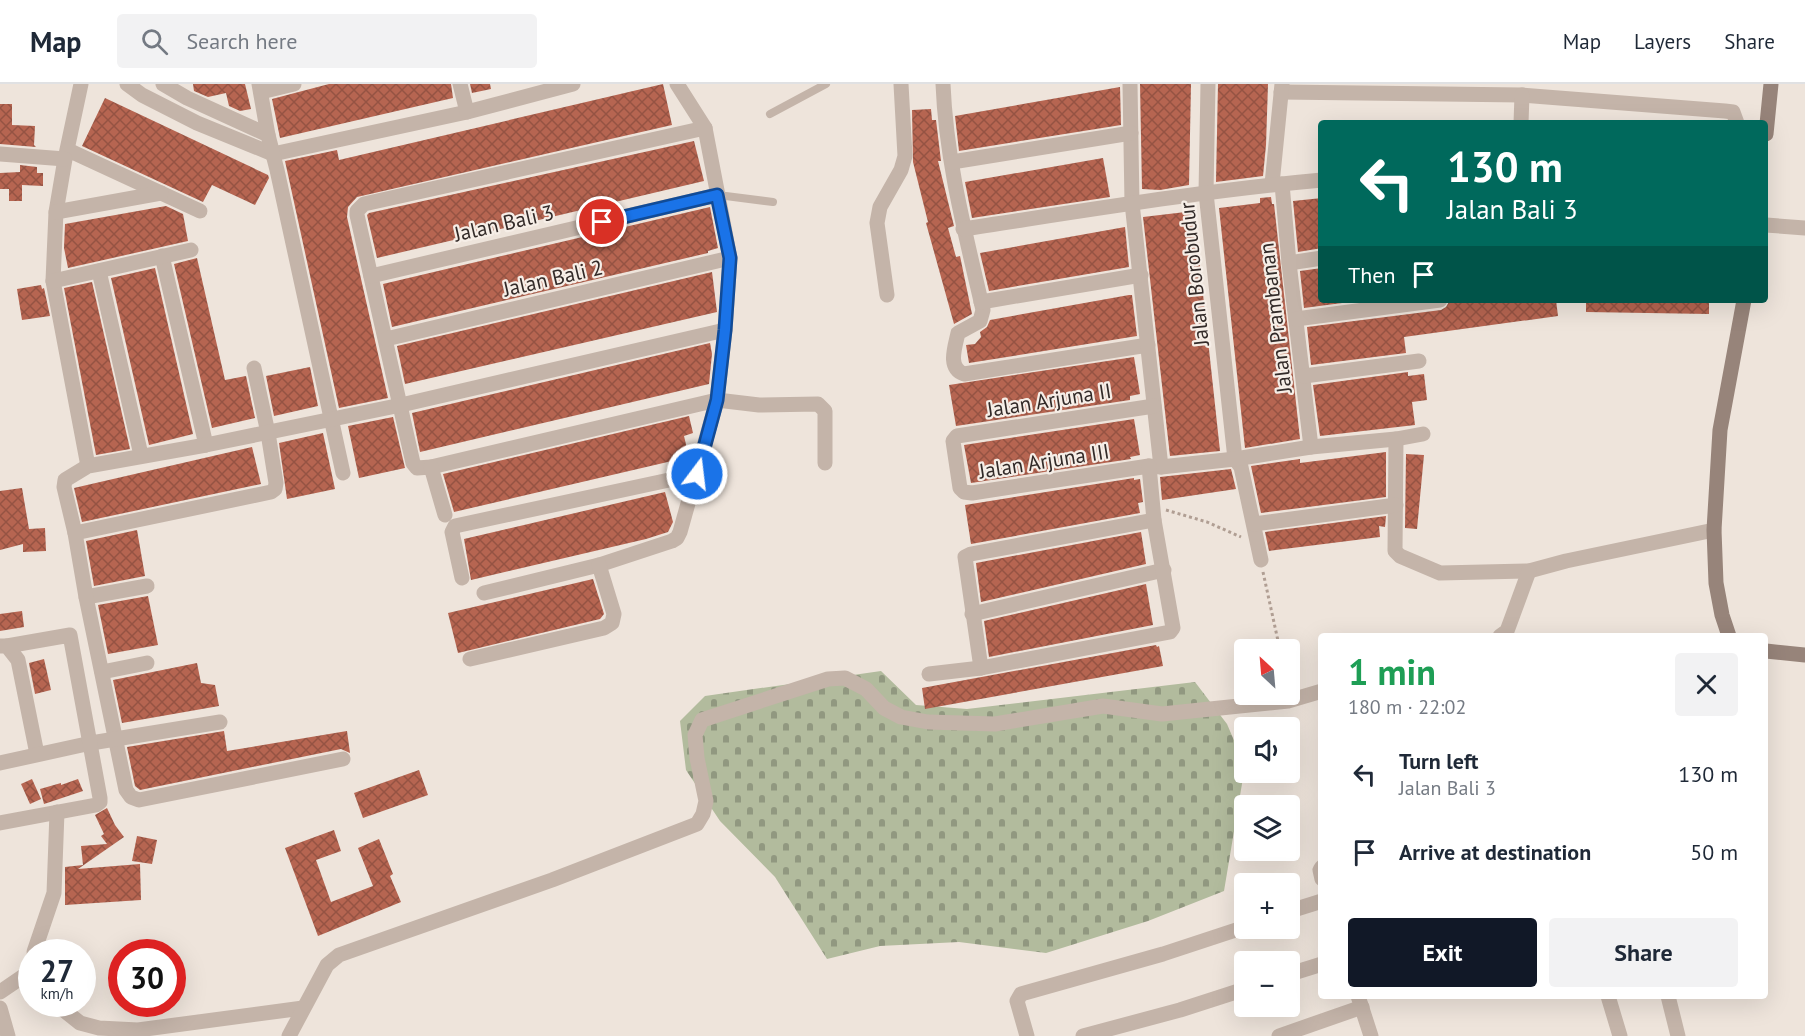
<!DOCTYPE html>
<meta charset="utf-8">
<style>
body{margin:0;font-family:"PT Sans",sans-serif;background:#f2f2f3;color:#1f2937;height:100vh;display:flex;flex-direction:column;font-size:22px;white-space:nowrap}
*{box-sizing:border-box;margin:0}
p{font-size:20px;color:#747a83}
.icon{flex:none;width:33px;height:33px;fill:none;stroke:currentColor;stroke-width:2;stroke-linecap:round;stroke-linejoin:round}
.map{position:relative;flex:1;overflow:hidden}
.details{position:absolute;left:1318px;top:549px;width:450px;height:366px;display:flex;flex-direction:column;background:#fff;border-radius:6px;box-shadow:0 6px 24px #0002}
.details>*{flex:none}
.top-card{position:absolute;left:1318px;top:36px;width:450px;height:183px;border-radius:6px;box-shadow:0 6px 24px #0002;background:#00695c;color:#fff;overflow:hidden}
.needle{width:39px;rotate:334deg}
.tools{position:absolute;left:1234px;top:555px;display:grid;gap:12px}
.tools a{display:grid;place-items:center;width:66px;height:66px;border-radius:6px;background:#fff;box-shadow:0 6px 24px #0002;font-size:30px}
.speed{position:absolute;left:18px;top:855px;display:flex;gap:12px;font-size:30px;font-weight:700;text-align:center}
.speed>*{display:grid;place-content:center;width:78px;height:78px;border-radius:50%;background:#fff;box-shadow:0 6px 24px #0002;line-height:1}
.speed small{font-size:15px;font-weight:400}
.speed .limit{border:9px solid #d22;background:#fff;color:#111}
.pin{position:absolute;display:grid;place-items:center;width:51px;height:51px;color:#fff;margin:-26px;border:3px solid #fff;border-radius:50%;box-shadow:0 2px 6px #0007}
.me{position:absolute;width:66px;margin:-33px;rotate:15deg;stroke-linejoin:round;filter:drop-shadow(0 0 4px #0008)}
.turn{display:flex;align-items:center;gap:21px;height:126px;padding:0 30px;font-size:27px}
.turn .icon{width:78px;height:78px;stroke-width:2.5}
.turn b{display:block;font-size:42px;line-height:51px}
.then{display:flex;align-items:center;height:57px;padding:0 30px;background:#0003;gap:12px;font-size:22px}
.round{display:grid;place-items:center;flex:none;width:63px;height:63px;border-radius:6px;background:#f2f2f3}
.headline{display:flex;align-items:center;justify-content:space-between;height:102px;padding:0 30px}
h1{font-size:36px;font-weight:700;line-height:45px;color:#1e9e55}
.cta{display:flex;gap:12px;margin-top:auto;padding:12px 30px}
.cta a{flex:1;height:69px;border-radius:6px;background:#111827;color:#fff;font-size:24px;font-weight:700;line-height:69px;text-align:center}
.cta a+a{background:#f2f2f3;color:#1f2937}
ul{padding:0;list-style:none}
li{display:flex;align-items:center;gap:18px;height:78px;padding:0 30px}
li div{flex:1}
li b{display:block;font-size:22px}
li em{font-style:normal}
header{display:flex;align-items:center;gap:36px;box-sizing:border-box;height:84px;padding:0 30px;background:#fff;border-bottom:2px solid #e0e1e3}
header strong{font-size:28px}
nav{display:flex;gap:33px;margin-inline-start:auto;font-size:21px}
.search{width:420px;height:54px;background:#f2f2f3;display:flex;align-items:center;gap:15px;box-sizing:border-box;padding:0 21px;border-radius:6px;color:#747a83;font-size:22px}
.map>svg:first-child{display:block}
.cemetery{fill:url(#cemetery-stones)}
.building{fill:url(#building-cross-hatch)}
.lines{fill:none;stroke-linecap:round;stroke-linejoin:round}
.path{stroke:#b09e93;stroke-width:3;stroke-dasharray:3 3;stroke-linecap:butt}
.lane{stroke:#c4b4a9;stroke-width:8}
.street{stroke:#c4b4a9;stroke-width:15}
.secondary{stroke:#97847a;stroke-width:15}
.route-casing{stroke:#114b97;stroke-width:15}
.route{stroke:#1a73e8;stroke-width:10}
.labels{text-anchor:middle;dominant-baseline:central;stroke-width:4.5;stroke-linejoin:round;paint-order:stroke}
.street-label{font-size:21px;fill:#322a28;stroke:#f6eee7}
</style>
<header>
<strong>Map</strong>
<div class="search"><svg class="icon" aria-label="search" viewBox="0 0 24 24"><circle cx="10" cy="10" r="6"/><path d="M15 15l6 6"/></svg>Search here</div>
<nav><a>Map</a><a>Layers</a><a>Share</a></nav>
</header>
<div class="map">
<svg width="1805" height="952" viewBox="0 0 1805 952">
<defs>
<pattern id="cemetery-stones" width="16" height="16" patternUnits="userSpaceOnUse" patternTransform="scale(1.5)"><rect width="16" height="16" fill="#b2bb9d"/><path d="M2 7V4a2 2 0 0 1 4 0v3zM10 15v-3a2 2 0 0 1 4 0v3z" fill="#919880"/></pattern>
<pattern id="building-cross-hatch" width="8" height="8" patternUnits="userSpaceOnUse" patternTransform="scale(1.5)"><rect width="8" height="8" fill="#b66551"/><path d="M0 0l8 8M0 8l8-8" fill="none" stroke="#955343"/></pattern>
</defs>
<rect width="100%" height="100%" fill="#eee4db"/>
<!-- cemetery -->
<path class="cemetery" d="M 881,587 L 916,621 L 967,625 L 1195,598 L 1227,640 L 1245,682 L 1224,807 L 1148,837 L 1046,869 L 959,858 L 880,862 L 827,875 L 775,793 L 720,737 L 686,686 L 680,637 L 705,612 Z"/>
<!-- building -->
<g class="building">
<path d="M 193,0 L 245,0 L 251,25 L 240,27 L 229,22 L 226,9 L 208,13 L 194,7 Z"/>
<path d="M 329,0 L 451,0 L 453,14 L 280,54 L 272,15 Z"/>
<path d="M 470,0 L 490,0 L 491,5 L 472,9 Z"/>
<path d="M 663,0 L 672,41 L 357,113 L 348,123 L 347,133 L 388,314 L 339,324 L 285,77 L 337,66 L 339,76 Z"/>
<path d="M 1140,0 L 1191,0 L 1189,101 L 1160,106 L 1142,105 Z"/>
<path d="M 1218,0 L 1268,0 L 1266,61 L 1263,92 L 1216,98 Z"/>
<path d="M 1120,3 L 1121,41 L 959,67 L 955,32 Z"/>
<path d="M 105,14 L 268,91 L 269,94 L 255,121 L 212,101 L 203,118 L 82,62 Z"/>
<path d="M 0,20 L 12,20 L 12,41 L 35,42 L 34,61 L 36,63 L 0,60 Z"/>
<path d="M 931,25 L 932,36 L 936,36 L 941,77 L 938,77 L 954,142 L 948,144 L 956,173 L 960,172 L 972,230 L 954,240 L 926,139 L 928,138 L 913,78 L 912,26 Z"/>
<path d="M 694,57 L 704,97 L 377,174 L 367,131 L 369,129 Z"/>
<path d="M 1103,74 L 1110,113 L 972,134 L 965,98 Z"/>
<path d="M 20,81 L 37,83 L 37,89 L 43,89 L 43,102 L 22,101 L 22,117 L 9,117 L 9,105 L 0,105 L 0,89 L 20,88 Z"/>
<path d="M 1271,113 L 1272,120 L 1274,120 L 1300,355 L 1245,364 L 1219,124 L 1260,119 L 1260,114 Z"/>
<path d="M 1322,114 L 1322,164 L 1298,168 L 1293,117 Z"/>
<path d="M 166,122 L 183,130 L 188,157 L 68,184 L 64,164 L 65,140 Z"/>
<path d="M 710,123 L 718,164 L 708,167 L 708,169 L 392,243 L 383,200 Z"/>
<path d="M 1194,127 L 1220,367 L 1170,372 L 1143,133 Z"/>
<path d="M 1125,143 L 1129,183 L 989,207 L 980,169 Z"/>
<path d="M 197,174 L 225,296 L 246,292 L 255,334 L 212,344 L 174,180 Z"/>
<path d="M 155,184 L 193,350 L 149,361 L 111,194 Z"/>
<path d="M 1322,184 L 1322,216 L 1365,216 L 1304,224 L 1300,187 Z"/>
<path d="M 712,188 L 717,228 L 405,300 L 397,262 Z"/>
<path d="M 92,198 L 130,365 L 96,371 L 64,204 Z"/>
<path d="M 41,201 L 42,205 L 44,204 L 50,232 L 22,236 L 17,205 Z"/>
<path d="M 1129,211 L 1132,211 L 1137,252 L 969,279 L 966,261 L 975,260 L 981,253 L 980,248 L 987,243 L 990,236 Z"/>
<path d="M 1450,216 L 1556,216 L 1558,232 L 1404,253 L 1406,269 L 1311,281 L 1307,243 L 1441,226 L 1446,223 Z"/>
<path d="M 1586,216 L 1709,216 L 1709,230 L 1586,228 Z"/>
<path d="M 710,259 L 712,270 L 709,300 L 420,368 L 412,329 Z"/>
<path d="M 1134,273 L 1140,310 L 1130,312 L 1130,316 L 956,342 L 949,301 Z"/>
<path d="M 310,283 L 318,322 L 274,332 L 266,292 Z"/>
<path d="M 1408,288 L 1408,292 L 1424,290 L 1427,316 L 1412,318 L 1415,341 L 1320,352 L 1313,301 Z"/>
<path d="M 689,332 L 693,349 L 684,352 L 689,373 L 454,428 L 443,390 Z"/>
<path d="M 393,333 L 405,384 L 359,394 L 348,342 Z"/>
<path d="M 1134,335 L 1140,371 L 1130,373 L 1131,375 L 971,399 L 964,361 Z"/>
<path d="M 323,349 L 335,405 L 287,415 L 279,359 Z"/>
<path d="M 252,363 L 261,400 L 82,438 L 74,404 Z"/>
<path d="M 1386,368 L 1386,413 L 1261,429 L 1251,382 L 1300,375 L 1300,379 Z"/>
<path d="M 1406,370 L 1424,371 L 1417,445 L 1405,444 Z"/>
<path d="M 1231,385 L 1236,405 L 1162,416 L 1160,393 Z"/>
<path d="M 1134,394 L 1134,396 L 1140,395 L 1143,418 L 1138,419 L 1140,429 L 971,460 L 965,421 Z"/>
<path d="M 22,404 L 29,445 L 45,444 L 46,467 L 23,468 L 23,460 L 0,466 L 0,407 Z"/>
<path d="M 665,408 L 673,438 L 668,448 L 646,455 L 471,496 L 464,455 Z"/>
<path d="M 1386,432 L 1385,443 L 1379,442 L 1380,453 L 1269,467 L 1265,448 Z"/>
<path d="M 137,446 L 145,492 L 94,502 L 86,457 Z"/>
<path d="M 1141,448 L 1146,480 L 981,518 L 976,479 Z"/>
<path d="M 593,495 L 604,530 L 600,535 L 458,569 L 448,529 Z"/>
<path d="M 1146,500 L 1153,541 L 989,573 L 984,537 Z"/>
<path d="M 148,512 L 158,561 L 108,570 L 98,521 Z"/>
<path d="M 22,527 L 24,543 L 0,547 L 0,530 Z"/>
<path d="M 1156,561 L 1157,563 L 1159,562 L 1163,582 L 925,625 L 922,604 Z"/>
<path d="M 44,575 L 51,606 L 35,610 L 29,579 Z"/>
<path d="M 197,579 L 201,599 L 215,601 L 219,622 L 122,639 L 113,596 Z"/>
<path d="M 224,647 L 227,667 L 347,647 L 350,669 L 341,665 L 140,706 L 135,702 L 127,663 Z"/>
<path d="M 419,686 L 428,711 L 363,734 L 354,709 Z"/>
<path d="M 32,695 L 41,715 L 30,720 L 21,700 Z"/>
<path d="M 78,695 L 83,707 L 44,720 L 40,705 L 61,699 L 61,701 Z"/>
<path d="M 107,724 L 115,741 L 124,753 L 78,785 L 140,780 L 141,816 L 65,821 L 65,783 L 83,781 L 81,762 L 107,760 L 101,752 L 104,750 L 95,731 Z"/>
<path d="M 334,746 L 341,767 L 316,776 L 331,818 L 373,802 L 358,764 L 379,755 L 393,790 L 390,792 L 401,818 L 318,852 L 285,764 Z"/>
<path d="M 137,752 L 157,756 L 152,780 L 132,777 Z"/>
</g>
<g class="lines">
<!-- path -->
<g class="path">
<path d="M 1166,426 L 1207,438 L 1241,453"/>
<path d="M 1263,488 L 1280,566"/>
</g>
<!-- lane -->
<g class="lane">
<path d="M 770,30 L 826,0"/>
<path d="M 718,111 L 773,118"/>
</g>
<!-- street -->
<g class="street">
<path d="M 81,0 L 65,75 L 56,128 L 53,197 L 88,382"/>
<path d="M 127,0 L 142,11 L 197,39 L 273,70 L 467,28 L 573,0"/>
<path d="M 163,0 L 187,14 L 268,51"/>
<path d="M 259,0 L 268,51 L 277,86 L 343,389"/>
<path d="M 460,0 L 467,28"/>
<path d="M 943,0 C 946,77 966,152 983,226 L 980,237 L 958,249 C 955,263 947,284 964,290 L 1148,261"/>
<path d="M 1130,0 L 1132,119 L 1161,383"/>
<path d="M 1208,0 L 1206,109 L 1235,375 L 1241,383 L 1261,476"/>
<path d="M 261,8 L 294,0"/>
<path d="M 1281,8 L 1522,11 L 1725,27 L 1733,28 L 1737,39"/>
<path d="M 1521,39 L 1522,11"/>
<path d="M 705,44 L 364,120 L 357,127 L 357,131 L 413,379 L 417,384 L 431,383 L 717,316 L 759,321 L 818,320 L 825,327 L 825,379"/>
<path d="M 68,66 L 200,127"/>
<path d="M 0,70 L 65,75"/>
<path d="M 952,78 L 1131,49"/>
<path d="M 1272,100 L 1282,0"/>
<path d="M 1282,100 L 1289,179 L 1311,363"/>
<path d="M 56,128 L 161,109"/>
<path d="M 1766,141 L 1805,144"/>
<path d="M 963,145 C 1082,127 1201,107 1322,96"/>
<path d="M 162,172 L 206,361"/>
<path d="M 1289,179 L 1322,174"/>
<path d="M 99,187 L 141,371"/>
<path d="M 371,192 L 717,111"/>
<path d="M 53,197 L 191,166"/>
<path d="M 887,211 L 877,139 L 880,123 L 901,86 L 905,72 L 901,0"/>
<path d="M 981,218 L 1141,191"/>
<path d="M 1296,235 L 1440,216"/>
<path d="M 386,255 L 730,174"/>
<path d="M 1304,292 L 1419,277"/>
<path d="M 1154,322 L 957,352 L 953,357 L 960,404 L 964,408 L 972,409 L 1149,382 L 1161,383 L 1235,375 L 1311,363 L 1396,355 L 1423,350"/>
<path d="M 1396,355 L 1395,467 L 1400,472 L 1440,489 L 1529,487 L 1566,477 L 1714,446"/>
<path d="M 431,383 L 445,431"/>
<path d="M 1254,440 L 1396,421"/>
<path d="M 75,449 L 271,408 L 275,405 L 276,399 L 268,349 L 254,284"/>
<path d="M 462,494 L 452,448 L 455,442 L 697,390"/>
<path d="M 484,509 L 599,481 L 672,457 L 677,454 L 680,448 L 717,316 L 725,246 L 730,174 L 705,44 L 677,0"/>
<path d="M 86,513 L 147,502"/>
<path d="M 972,530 L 1164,486"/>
<path d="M 1500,552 L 1507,547 L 1529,487"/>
<path d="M 0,562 L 7,562 L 18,576 L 37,670"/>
<path d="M 470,575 L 604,544 L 612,539 L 614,530 L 599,481"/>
<path d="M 981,584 L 965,473 L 971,470 L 1154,436"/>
<path d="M 102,588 L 147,579"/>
<path d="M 929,590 L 981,584 L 1170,548 L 1173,544 L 1154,436 L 1149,382"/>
<path d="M 343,675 L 139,716 L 131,713 L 126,706 L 86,513 L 75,449 L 64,403 L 65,396 L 88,382 L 206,361 L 401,321 L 725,246"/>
<path d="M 0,679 L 91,659 L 220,638"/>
<path d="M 0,739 L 96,721 L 100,718 L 100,714 L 70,551 L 7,562"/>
<path d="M 1322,783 L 1320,786 L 1322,795"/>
<path d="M 1290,827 L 1322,817"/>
<path d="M 34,868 L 54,809 L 57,728"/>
<path d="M 1290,890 L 1322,880"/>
<path d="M 0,908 L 25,891 L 32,875"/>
<path d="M 1358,912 L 1371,952"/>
<path d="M 1608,912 L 1620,952"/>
<path d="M 1668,912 L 1678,952"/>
<path d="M 56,920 L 80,939 L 99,944 L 138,946 L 303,924"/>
<path d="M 0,924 L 8,952"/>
<path d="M 289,952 L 327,881 L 339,871 L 552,796 L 697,740 L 703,730 L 706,717 L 697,674 L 695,651 L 702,636 L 828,595 L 845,594 L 866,605 L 884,624 L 901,633 L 928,638 L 995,640 L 1103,622 L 1162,630 L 1288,617 L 1322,607"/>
<path d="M 1027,952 L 1017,917 L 1021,910 L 1163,870 L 1245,843"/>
<path d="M 1083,952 L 1180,926 L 1245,905"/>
<path d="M 1279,952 L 1362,923"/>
</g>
<!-- secondary -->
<g class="secondary">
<path d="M 1766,50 L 1771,0"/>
<path d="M 1729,552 L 1722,531 L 1716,499 L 1714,446 L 1720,346 L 1744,216"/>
<path d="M 1766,567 L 1805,571"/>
</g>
</g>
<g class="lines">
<defs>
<path id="route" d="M 602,138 L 717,111 L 730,174 L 725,246 L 717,316 L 697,390"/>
</defs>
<!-- route casing -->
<use href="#route" class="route-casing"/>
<!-- route -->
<use href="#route" class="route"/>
</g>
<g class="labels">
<!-- street labels -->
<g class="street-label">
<text transform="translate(504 139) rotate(-13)">Jalan Bali 3</text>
<text transform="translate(1194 190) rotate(-96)">Jalan Borobudur</text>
<text transform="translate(553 194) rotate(-13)">Jalan Bali 2</text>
<text transform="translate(1275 234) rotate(-97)">Jalan Prambanan</text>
<text transform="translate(1049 316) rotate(-9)">Jalan Arjuna II</text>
<text transform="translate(1044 377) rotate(-9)">Jalan Arjuna III</text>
</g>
</g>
</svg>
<div class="tools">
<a><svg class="needle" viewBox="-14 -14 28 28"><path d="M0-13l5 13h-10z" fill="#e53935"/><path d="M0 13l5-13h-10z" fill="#747a83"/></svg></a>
<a><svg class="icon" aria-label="sound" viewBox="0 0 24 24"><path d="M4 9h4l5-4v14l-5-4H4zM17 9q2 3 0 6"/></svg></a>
<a><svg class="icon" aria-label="layers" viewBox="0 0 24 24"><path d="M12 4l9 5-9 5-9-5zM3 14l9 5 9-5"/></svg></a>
<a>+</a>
<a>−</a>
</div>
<div class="speed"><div>27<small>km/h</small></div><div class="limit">30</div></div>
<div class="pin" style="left:602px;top:138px;background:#d93025"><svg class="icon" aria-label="arrive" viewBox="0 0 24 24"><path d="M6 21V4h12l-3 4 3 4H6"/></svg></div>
<svg class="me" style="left:697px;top:390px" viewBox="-20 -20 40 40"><circle r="17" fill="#1a73e8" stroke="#fff" stroke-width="3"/><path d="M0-11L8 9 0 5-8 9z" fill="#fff"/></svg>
<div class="top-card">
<div class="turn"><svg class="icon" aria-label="left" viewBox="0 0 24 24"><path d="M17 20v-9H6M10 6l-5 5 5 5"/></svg><div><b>130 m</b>Jalan Bali 3</div></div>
<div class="then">Then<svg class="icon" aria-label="arrive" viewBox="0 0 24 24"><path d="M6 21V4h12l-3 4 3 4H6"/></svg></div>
</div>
<section class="details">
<div class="headline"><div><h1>1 min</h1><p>180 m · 22:02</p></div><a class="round"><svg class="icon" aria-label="close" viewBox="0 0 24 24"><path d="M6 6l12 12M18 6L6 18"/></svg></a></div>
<ul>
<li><svg class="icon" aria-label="left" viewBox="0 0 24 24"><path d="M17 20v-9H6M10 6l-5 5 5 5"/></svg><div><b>Turn left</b><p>Jalan Bali 3</p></div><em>130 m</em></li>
<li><svg class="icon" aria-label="arrive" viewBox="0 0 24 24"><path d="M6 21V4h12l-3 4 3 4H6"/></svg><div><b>Arrive at destination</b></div><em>50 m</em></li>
</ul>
<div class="cta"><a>Exit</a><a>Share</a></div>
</section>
</div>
